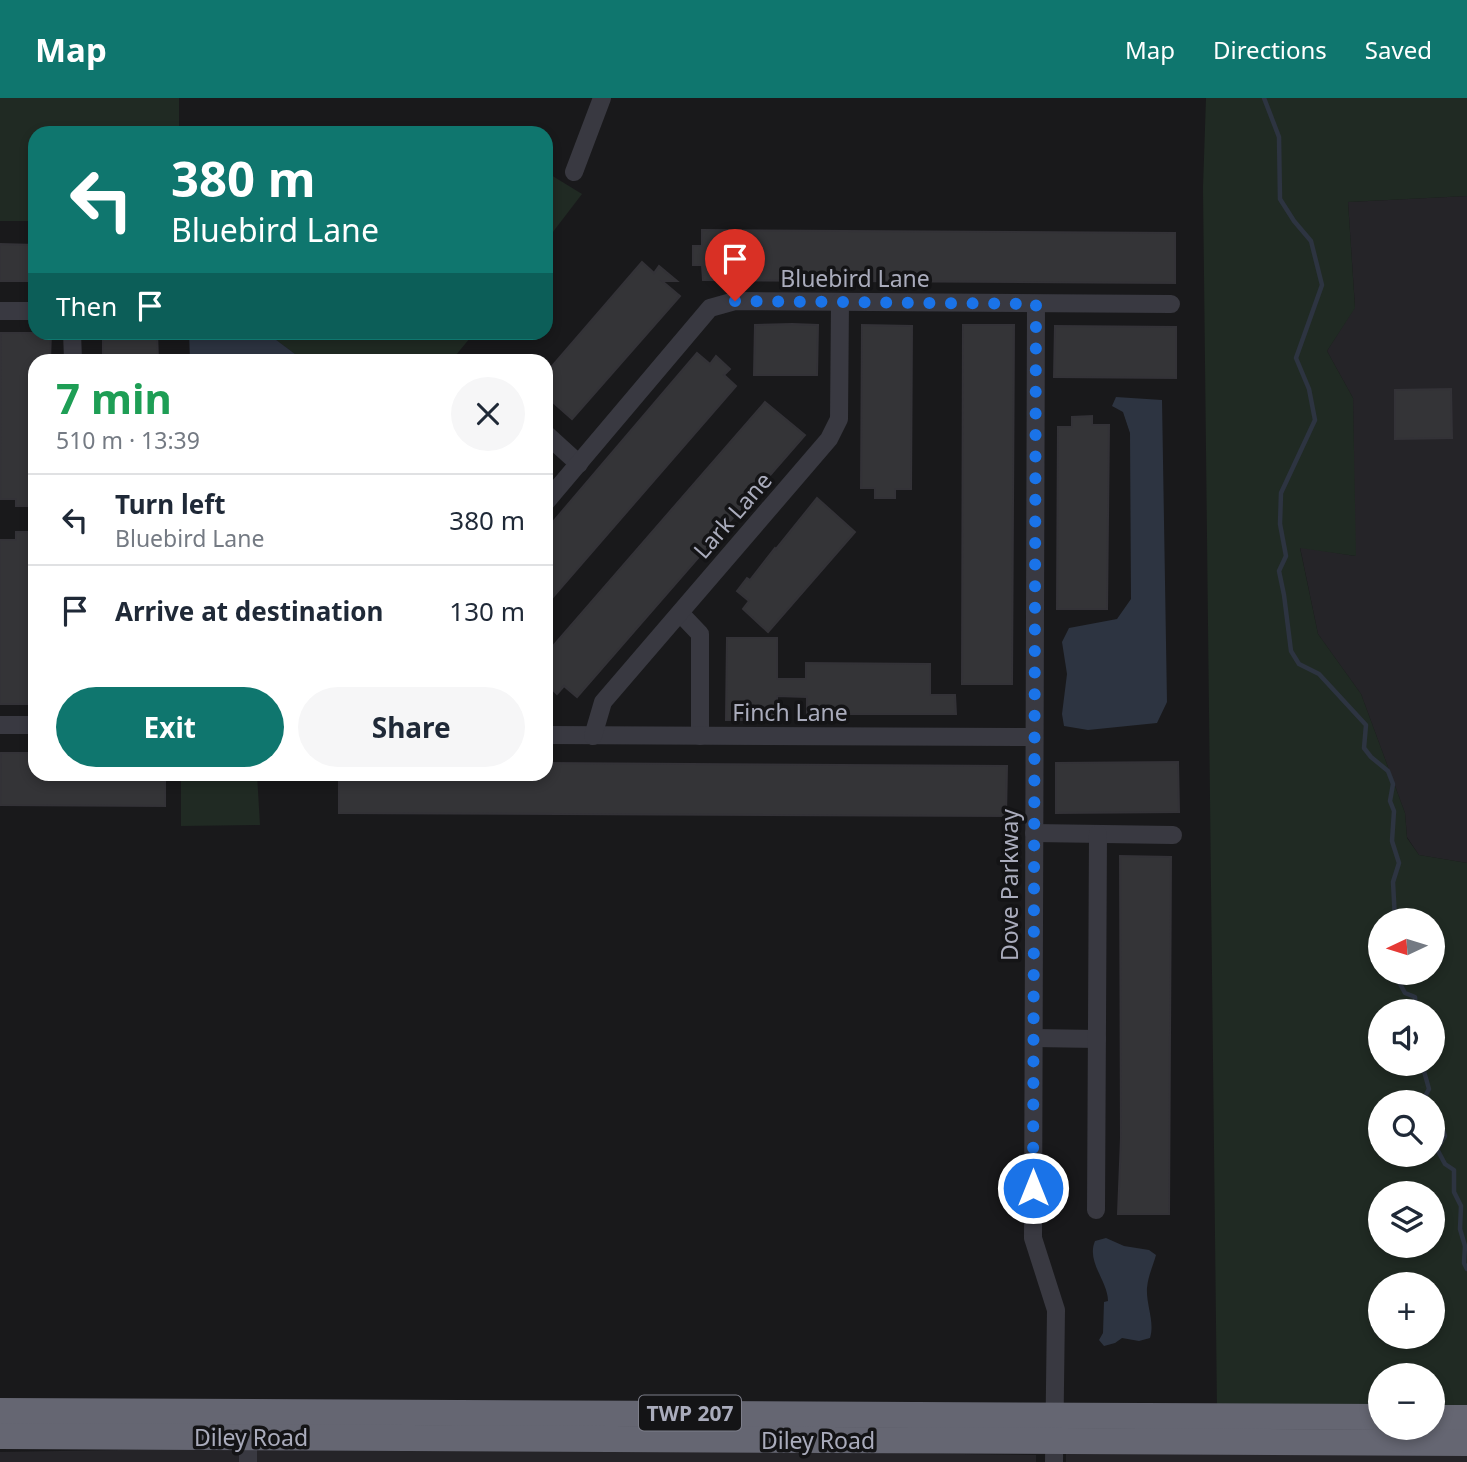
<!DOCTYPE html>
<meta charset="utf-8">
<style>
body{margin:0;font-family:"Noto Sans",sans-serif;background:#f6f6f7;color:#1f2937;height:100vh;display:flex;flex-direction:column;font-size:26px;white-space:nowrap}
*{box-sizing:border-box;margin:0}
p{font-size:23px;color:#747a83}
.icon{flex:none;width:38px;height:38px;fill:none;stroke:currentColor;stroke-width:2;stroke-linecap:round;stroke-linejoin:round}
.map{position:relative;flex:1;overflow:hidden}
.details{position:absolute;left:28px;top:256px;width:525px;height:427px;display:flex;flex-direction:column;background:#fff;border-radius:21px;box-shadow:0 4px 10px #0003}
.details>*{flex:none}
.top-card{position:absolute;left:28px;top:28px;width:525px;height:214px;border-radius:21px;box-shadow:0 4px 10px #0003;background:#0f766e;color:#fff;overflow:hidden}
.needle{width:46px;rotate:266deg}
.tools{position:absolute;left:1368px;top:810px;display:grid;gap:14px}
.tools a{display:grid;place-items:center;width:77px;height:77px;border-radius:50%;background:#fff;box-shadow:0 4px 10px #0003;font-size:35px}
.pin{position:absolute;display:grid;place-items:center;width:60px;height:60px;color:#fff;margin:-72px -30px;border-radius:50% 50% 50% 0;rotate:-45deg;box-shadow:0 0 7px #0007}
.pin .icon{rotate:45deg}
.me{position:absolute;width:77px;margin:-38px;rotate:0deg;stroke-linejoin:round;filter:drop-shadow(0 0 5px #0008)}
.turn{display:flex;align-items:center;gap:24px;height:147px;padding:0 28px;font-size:32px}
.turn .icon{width:91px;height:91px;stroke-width:2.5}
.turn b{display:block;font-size:49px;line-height:60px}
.then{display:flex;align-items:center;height:66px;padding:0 28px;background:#0003;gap:14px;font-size:26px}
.round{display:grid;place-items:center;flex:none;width:74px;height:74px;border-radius:37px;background:#f6f6f7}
.headline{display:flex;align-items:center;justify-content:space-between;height:119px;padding:0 28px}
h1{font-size:42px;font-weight:700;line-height:52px;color:#1e9e55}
.primary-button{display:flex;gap:14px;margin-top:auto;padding:14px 28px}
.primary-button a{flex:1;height:80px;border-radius:42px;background:#0f766e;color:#fff;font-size:28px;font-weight:700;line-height:80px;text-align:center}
.primary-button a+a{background:#f6f6f7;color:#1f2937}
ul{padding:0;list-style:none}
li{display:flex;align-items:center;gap:21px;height:91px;padding:0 28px;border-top:2px solid #e0e1e3}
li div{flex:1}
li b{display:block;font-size:26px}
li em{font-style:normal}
header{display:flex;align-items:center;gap:42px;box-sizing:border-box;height:98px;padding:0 35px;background:#0f766e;color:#fff}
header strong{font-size:33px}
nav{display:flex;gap:38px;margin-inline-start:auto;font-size:24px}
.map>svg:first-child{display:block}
.built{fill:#252428}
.green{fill:#202a23;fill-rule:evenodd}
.water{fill:#2d3441}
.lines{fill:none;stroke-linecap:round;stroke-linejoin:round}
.stream{stroke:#2d3441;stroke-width:4.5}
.building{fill:#343437;stroke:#333237;stroke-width:2}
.minor{stroke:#393941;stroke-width:18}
.highway{stroke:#656672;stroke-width:26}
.route{stroke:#1a73e8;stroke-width:12;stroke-dasharray:0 21.6}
.labels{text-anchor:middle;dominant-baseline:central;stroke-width:7;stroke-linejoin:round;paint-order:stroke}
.shield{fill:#141416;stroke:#7d7e8a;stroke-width:2}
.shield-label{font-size:21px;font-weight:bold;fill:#aaacbc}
.street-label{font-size:23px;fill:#aaacbc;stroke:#141416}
</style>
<header>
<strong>Map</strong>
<nav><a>Map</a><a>Directions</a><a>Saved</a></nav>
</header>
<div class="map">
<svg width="1467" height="1364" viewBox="0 0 1467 1364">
<rect width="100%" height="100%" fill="#19191b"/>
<!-- built -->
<g class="built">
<path d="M 1467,98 L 1467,765 L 1419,757 L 1407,739 L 1405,715 L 1361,596 L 1318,536 L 1300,449 L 1355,458 L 1353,300 L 1327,253 L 1355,209 L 1348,104 Z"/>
<path d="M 237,1350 L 530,1350 L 1036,1357 L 1036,1364 L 0,1364 L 0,1354 Z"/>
<path d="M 1066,1353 L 1467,1354 L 1467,1364 L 1066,1364 Z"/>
</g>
<!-- green -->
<g class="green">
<path d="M 0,0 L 179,0 L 179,35 L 35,35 L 35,123 L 0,123 Z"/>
<path d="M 1206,0 L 1467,0 L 1467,98 L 1348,104 L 1355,210 L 1327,253 L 1353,300 L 1356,458 L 1300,450 L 1318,536 L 1361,596 L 1405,715 L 1407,740 L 1419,757 L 1467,765 L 1467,1312 L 1433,1312 L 1433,1278 L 1381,1278 L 1381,1312 L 1217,1312 L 1203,90 ZM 1381,822 L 1433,822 L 1433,875 L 1381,875 ZM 1381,914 L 1433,914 L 1433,966 L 1381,966 ZM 1381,1004 L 1433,1004 L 1433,1057 L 1381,1057 ZM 1381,1096 L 1433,1096 L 1433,1148 L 1381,1148 ZM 1381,1186 L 1433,1186 L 1433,1239 L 1381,1239 Z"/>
<path d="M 546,74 L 582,96 L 546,143 Z"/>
<path d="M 267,235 L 474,235 L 452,262 L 303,262 Z"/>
<path d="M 181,676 L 257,676 L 260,727 L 181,728 Z"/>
</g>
<!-- water -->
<g class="water">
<path d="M 189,235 L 267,235 L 303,262 L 190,262 Z"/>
<path d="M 1116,299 L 1162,302 L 1167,604 L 1157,625 L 1088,632 L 1064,628 L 1062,616 L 1067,576 L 1062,544 L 1069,530 L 1117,521 L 1131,501 L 1130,335 L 1123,314 L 1112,308 Z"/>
<path d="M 1106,1140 L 1124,1148 L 1149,1152 L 1156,1157 C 1153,1168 1148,1178 1147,1190 C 1146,1207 1155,1224 1150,1240 L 1139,1243 L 1122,1240 L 1115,1245 L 1104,1248 L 1099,1242 L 1103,1235 L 1104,1204 L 1108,1203 C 1108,1183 1086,1164 1095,1143 Z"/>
</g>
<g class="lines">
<!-- stream -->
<g class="stream">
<path d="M 1264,0 L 1279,39 L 1280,101 L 1294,123 L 1311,143 L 1322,187 L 1296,260 L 1309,291 L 1315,322 L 1281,395 L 1280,426 L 1286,458 L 1279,473 L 1284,497 L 1291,553 L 1299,566 L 1319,576 L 1366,627 L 1364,650 L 1371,659 L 1388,673 L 1393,686 L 1390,703 L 1394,713 L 1392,743 L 1399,765 L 1393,784 L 1395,822"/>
<path d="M 1394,875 L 1405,895 L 1415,899 L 1416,914"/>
<path d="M 1422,1004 L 1429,991 L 1422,966"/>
<path d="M 1433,1019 L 1439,1021 L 1445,1038 L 1437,1051 L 1445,1066 L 1454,1072 L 1454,1094 L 1461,1108 L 1460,1131 L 1465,1148 L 1464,1165 L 1467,1171"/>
</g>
</g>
<!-- building -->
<g class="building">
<path d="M 702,132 L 1175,135 L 1175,185 L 703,182 L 702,167 L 693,167 L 693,148 L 702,148 Z"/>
<path d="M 0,146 L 35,147 L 35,183 L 0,183 Z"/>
<path d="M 642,164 L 654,175 L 659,168 L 677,183 L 662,183 L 680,198 L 572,321 L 546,298 L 546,275 Z"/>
<path d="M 792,226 L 818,227 L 817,277 L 754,277 L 755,227 Z"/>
<path d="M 862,227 L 912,228 L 911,391 L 895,391 L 895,400 L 875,400 L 875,390 L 861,390 Z"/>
<path d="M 963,227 L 1014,227 L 1012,586 L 962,586 Z"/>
<path d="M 1055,228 L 1176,229 L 1176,280 L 1054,279 Z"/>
<path d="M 103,234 L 157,234 L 158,262 L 103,262 Z"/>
<path d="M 1,235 L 51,235 L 50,262 L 35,262 L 35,408 L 16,408 L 16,401 L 0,401 Z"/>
<path d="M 697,255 L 710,266 L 716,258 L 730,271 L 724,277 L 736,288 L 546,507 L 546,432 Z"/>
<path d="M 1451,291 L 1452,340 L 1395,341 L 1395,292 Z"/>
<path d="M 765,304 L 805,337 L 577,599 L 564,588 L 557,596 L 546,585 L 546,556 Z"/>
<path d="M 1092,318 L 1092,327 L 1109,327 L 1107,511 L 1057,511 L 1058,329 L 1072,329 L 1072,319 Z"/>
<path d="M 817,400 L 855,434 L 768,534 L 743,511 L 749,503 L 737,493 L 747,480 L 750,482 L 775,450 L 776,451 Z"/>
<path d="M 16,434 L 35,434 L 35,606 L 0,606 L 0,442 L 16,442 Z"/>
<path d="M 727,540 L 777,540 L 777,581 L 806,581 L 806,565 L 930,566 L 930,597 L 955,597 L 956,616 L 807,616 L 807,599 L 777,598 L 777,622 L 726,622 Z"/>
<path d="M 1,655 L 35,655 L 35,676 L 165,676 L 165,708 L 0,707 Z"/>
<path d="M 1178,664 L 1179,714 L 1056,715 L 1056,665 Z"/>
<path d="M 546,665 L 1007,668 L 1006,718 L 339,715 L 339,676 L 546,676 Z"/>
<path d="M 1120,758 L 1171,759 L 1169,1116 L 1118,1116 L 1121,1040 Z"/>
</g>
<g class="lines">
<!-- minor -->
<g class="minor">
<path d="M 574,74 L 602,0"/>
<path d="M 1036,206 L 1033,1140 L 1056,1212 L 1054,1364"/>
<path d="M 0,213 L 35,213"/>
<path d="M 72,234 L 73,262"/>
<path d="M 546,336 L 579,366"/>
<path d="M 546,404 L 710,210 L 735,203 L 1171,206"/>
<path d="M 680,515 L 700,536 L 700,638"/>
<path d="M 0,627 L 35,627"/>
<path d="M 546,637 L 1034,639"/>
<path d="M 593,638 L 603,604 L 829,341 L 839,321 L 840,204"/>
<path d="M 1034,735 L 1173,737"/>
<path d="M 1034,940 L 1097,941"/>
<path d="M 1096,1112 L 1098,736"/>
<path d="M 248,1364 L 248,1331"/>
</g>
<!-- highway -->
<g class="highway">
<path d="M 0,1313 L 1381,1319"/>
<path d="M 1433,1320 L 1467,1320"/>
<path d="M 0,1338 L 1467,1345"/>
</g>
</g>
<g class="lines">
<!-- route -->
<path class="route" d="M 735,203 L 1036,206 L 1033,1090"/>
</g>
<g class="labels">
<!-- shield labels -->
<rect class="shield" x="639" y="1297.5" width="102" height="35" rx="5"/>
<g class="shield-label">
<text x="690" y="1315">TWP 207</text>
</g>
<!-- street labels -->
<g class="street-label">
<text x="855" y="180">Bluebird Lane</text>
<text transform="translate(732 417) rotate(-49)">Lark Lane</text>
<text x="790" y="614">Finch Lane</text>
<text transform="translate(1009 787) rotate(-90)">Dove Parkway</text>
<text x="251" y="1339">Diley Road</text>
<text x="818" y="1342">Diley Road</text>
</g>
</g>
</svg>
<div class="tools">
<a><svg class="needle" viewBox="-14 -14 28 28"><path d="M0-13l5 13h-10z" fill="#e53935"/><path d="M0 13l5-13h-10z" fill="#747a83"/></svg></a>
<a><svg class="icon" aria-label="sound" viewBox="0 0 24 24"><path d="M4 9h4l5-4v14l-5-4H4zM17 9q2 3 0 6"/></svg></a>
<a><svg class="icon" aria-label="search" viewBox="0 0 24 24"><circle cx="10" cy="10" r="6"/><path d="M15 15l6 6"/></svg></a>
<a><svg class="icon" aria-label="layers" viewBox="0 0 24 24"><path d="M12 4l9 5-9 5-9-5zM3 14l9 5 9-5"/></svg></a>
<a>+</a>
<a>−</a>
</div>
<div class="pin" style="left:735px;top:203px;background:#d93025"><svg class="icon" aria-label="arrive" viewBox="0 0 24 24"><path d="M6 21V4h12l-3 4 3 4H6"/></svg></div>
<svg class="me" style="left:1033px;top:1090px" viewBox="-20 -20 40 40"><circle r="17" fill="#1a73e8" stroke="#fff" stroke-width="3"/><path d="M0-11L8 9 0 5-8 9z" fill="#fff"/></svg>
<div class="top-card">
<div class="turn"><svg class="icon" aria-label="left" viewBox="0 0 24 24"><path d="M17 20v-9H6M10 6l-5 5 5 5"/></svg><div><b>380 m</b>Bluebird Lane</div></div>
<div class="then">Then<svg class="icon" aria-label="arrive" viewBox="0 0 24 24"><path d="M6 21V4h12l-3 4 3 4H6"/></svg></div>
</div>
<section class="details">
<div class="headline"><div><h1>7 min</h1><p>510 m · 13:39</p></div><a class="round"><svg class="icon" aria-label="close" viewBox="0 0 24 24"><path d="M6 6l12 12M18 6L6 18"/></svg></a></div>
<ul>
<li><svg class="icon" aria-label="left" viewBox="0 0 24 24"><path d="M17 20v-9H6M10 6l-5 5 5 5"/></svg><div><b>Turn left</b><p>Bluebird Lane</p></div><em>380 m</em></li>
<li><svg class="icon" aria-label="arrive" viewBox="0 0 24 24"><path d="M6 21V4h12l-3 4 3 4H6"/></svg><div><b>Arrive at destination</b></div><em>130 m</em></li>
</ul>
<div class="primary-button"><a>Exit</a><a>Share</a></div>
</section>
</div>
